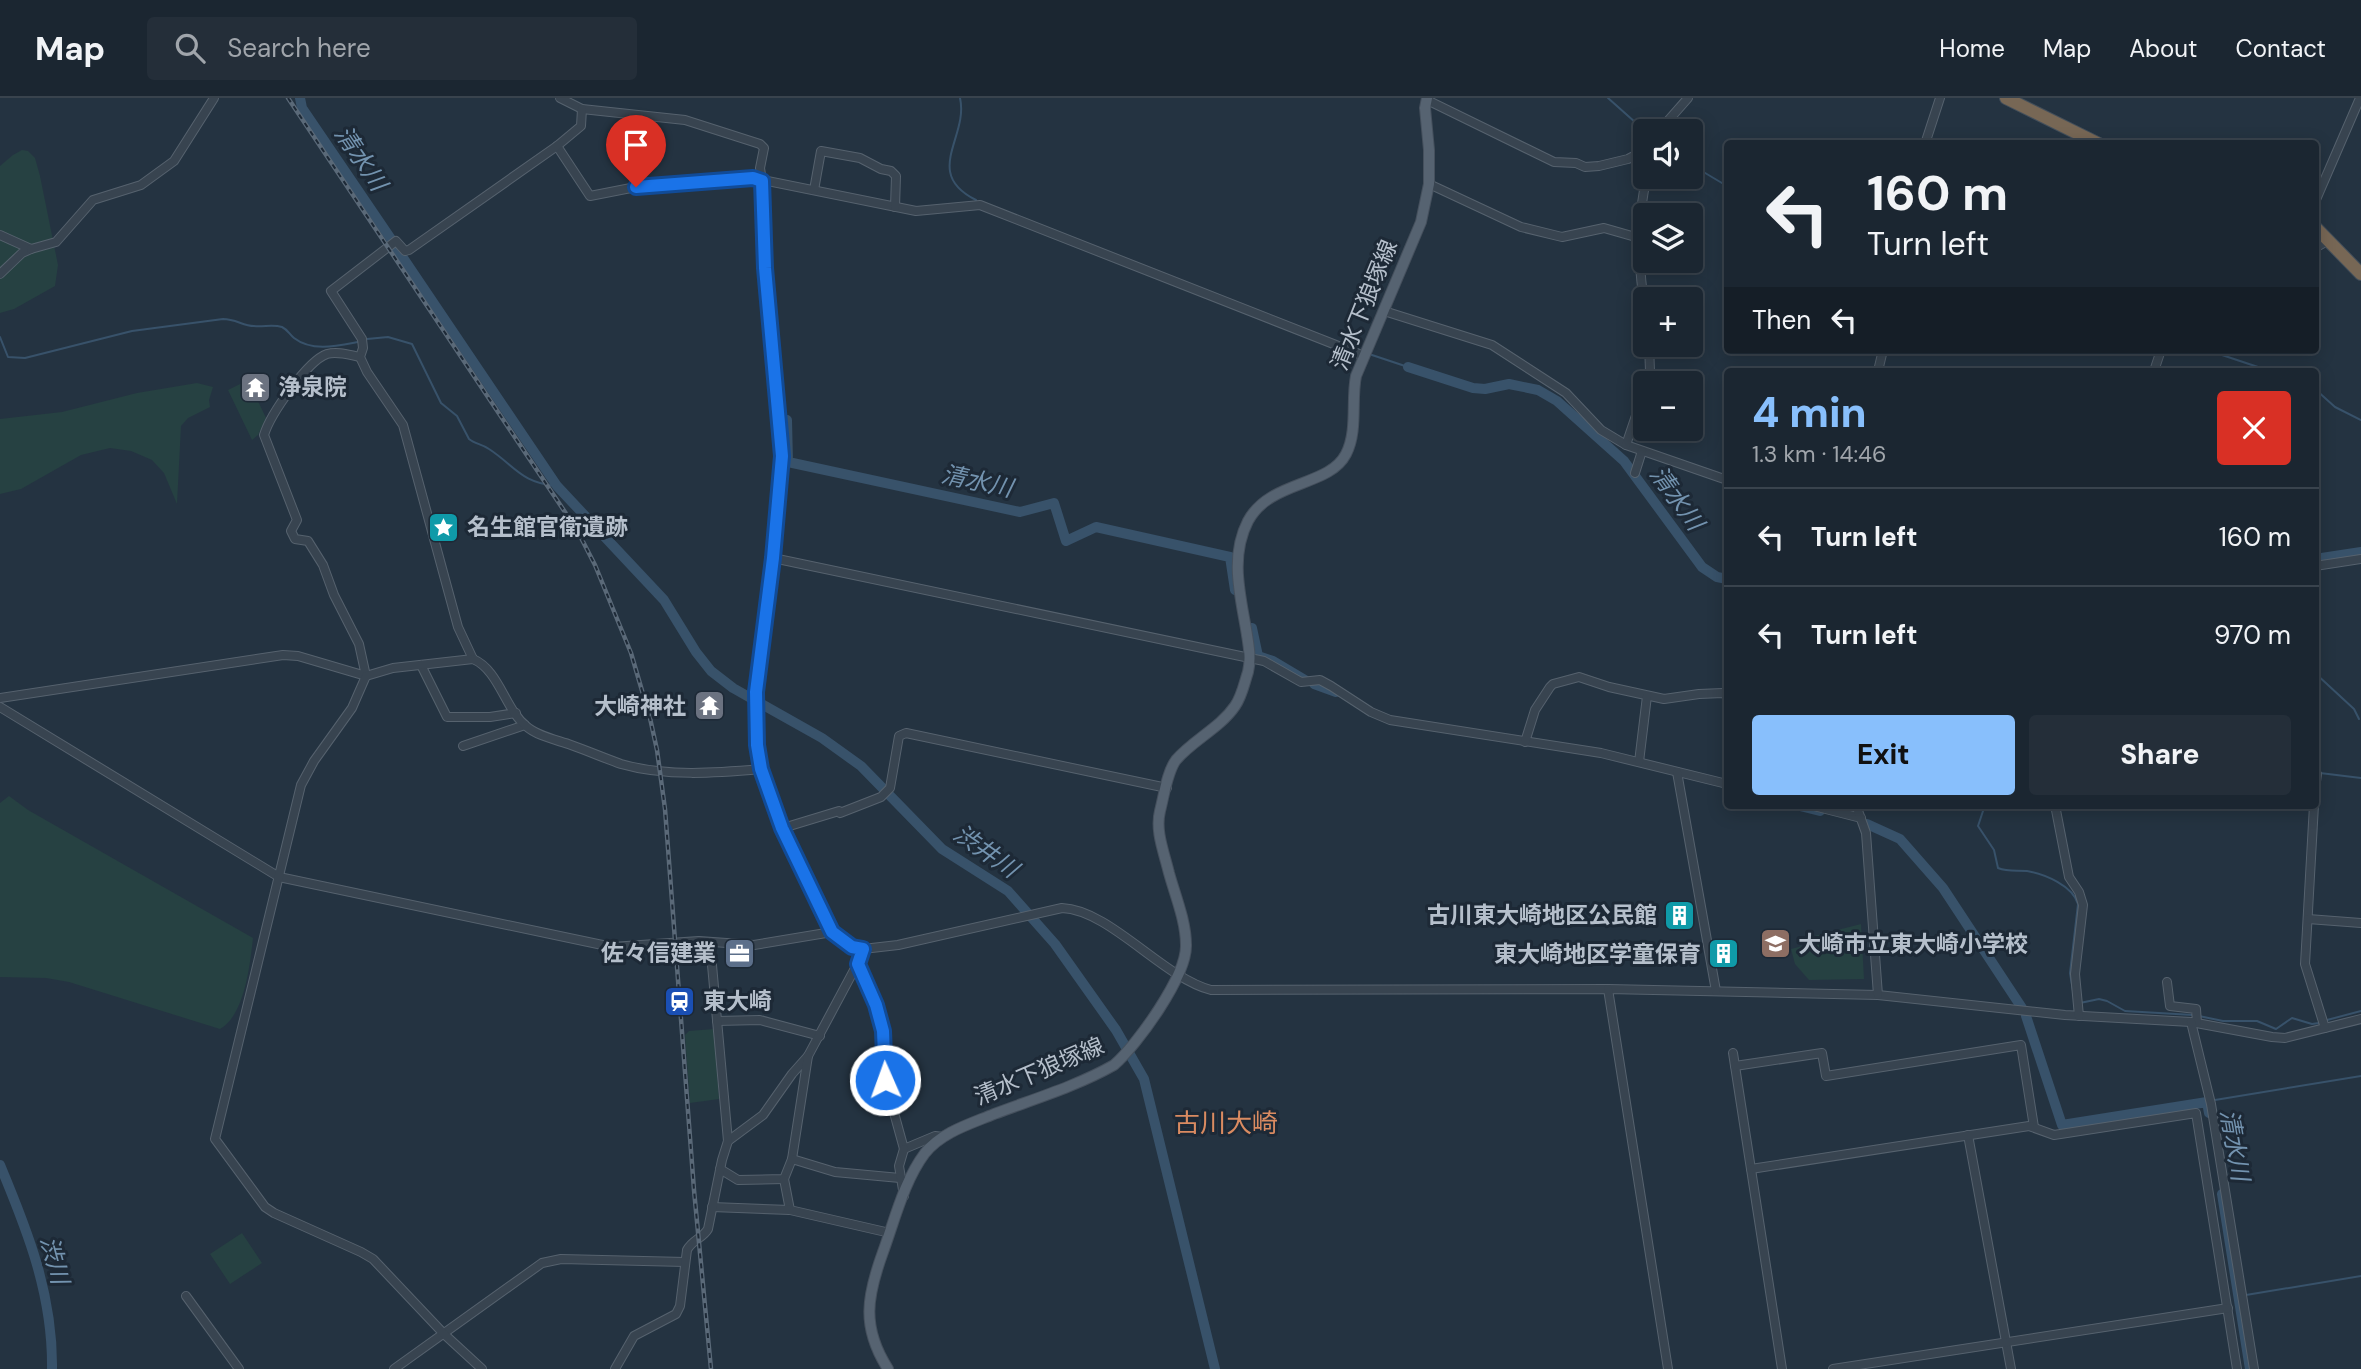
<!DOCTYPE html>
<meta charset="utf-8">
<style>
body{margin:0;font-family:"DM Sans","Noto Sans JP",sans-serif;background:#242e39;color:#f1f3f6;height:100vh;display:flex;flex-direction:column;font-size:26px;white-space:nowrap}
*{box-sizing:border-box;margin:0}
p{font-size:23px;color:#a0a5ab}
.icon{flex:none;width:38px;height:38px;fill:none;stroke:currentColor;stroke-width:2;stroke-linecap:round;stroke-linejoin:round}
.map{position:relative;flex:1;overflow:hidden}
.sheet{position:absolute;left:1724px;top:270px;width:595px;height:441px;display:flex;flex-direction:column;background:#1b2631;border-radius:7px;box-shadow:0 4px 18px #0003,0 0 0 2px #39434d}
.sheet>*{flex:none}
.guide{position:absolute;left:1724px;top:42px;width:595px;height:214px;border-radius:7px;box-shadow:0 4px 18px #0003,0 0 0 2px #39434d;background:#1b2631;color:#f1f3f6;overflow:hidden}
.tools{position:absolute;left:1633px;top:21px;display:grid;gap:14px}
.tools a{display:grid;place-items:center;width:70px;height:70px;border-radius:7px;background:#1b2631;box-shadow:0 4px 18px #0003,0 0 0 2px #39434d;font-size:35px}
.pin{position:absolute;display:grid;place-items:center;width:60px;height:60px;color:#fff;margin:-72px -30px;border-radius:50% 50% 50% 0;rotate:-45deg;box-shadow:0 0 7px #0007}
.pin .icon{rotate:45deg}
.me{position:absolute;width:77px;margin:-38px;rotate:358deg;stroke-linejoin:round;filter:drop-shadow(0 0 5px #0008)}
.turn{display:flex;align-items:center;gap:24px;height:147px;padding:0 28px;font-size:32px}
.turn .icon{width:91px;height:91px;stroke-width:2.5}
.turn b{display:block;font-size:49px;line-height:60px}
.then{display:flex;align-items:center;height:66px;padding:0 28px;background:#0003;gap:14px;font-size:26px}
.round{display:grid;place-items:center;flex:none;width:74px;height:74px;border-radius:7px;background:#242e39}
.headline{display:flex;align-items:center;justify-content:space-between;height:119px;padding:0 28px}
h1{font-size:42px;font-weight:800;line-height:52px;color:#88bffc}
.action{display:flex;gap:14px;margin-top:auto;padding:14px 28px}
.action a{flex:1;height:80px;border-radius:7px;background:#88bffc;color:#111;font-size:28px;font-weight:800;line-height:80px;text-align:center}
.action a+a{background:#242e39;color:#f1f3f6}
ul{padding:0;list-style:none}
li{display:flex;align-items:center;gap:21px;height:98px;padding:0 28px;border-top:2px solid #39434d}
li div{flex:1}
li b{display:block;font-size:26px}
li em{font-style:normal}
header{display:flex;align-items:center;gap:42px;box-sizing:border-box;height:98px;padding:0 35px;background:#1b2631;border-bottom:2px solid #39434d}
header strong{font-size:33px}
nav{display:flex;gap:38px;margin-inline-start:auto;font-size:24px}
.search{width:490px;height:63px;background:#242e39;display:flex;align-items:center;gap:18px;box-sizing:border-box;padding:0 24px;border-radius:7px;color:#a0a5ab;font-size:26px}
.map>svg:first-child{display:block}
.green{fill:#264142}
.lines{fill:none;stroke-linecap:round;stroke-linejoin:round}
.stream{stroke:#38526a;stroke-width:2}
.river{stroke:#38526a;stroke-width:10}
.minor-casing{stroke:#56626e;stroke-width:10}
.major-casing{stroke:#45505d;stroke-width:12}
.highway-casing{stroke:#434f5b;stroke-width:14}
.minor{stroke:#384450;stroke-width:8}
.major{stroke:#566371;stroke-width:10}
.highway{stroke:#776755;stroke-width:12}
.rail-casing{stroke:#5a6978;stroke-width:4.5}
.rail{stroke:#1d2936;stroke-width:2;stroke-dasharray:5;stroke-linecap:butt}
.route-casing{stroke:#114b97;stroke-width:18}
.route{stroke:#1a73e8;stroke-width:12}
.labels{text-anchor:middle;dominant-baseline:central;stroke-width:6;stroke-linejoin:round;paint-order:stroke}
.street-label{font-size:23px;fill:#b5bfcb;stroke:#1d2936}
.poi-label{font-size:23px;font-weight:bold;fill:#b5bfcb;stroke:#1d2936;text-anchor:start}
.water-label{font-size:24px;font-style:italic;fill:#7393af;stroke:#1d2936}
.quarter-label{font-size:26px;fill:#da8b61;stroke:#1d2936}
</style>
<header>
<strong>Map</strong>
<div class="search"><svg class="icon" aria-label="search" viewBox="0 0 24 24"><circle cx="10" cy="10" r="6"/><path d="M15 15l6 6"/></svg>Search here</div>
<nav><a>Home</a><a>Map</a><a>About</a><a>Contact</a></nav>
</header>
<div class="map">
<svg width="2361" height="1271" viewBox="0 0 2361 1271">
<rect width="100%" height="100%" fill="#243341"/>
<!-- green -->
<g class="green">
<path d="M 22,52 L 28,53 L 35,60 L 40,78 L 58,167 L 55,188 L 14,211 L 0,215 L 0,68 L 13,57 Z"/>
<path d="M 197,285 L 213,289 L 209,302 L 210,309 L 188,320 L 181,328 L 177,406 L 164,375 L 152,362 L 131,353 L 110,350 L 81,357 L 21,391 L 0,396 L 0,321 L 62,314 L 137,295 Z"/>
<path d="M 242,285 L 250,302 L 257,301 L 266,320 L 258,337 L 252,342 L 228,292 Z"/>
<path d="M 9,698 L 28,712 L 253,840 C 250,866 245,917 220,931 L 69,884 L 46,880 L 0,879 L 0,705 Z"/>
<path d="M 1861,826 L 1864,881 L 1809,882 L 1795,866 L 1791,851 L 1814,845 L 1814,838 Z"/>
<path d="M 714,931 L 719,1001 L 690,1005 L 685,937 L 689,933 Z"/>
<path d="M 242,1135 L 262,1165 L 230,1186 L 210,1156 Z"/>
</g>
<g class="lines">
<!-- stream -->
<g class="stream">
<path d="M 960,0 C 969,39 922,75 976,102"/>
<path d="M 1608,0 L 1645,33"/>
<path d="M 1690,66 L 1727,88"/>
<path d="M 0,239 L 8,259 L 25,260 L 132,233 L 223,221 C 236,221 243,228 254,228 C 264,229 273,226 282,229 C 288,232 289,236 294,240 C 312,254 337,248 358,244"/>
<path d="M 367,241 L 388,239 L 412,246 L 441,305 L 457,318 L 469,341 C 475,346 482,346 489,351 C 515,368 521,385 557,388"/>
<path d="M 2207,252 L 2270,273"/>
<path d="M 1369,256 L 1408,269"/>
<path d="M 2315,291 L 2335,309 L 2361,322"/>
<path d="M 2315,575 L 2354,611 L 2359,621"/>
<path d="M 2320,675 L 2361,680"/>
<path d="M 1985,707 L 1978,728 L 1994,752 L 1998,770 C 2008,774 2017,772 2027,773 C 2045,776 2073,788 2078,806 L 2070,875 L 2073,893"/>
<path d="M 2080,905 L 2099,901 L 2107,903 L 2125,913 L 2193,917"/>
<path d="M 2199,918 L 2223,923 L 2257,923 L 2276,931 L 2292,920 L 2312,926 L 2319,925"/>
<path d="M 2327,922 L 2361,913"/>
<path d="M 2215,1002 L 2361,978"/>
<path d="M 2246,1197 L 2361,1178"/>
</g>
<!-- river -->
<g class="river">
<path d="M 300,0 L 302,10 L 391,141"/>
<path d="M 395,148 L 557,388 L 664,502 L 696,554 L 711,573 L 733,590 L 822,640 L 861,668 L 942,751 L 1008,793 L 1055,846 L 1116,932 L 1144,981 L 1215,1271"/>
<path d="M 1408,269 L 1473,290 L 1485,291 L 1509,286 L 1538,292 L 1557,303 L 1624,363 L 1702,469 L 1717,479 L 1727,481"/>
<path d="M 787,322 L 788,364 L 1020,414 L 1054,405 L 1066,443 L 1096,429 L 1230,459 L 1235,492"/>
<path d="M 2315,461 L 2361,454"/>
<path d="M 1252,530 L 1258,558 L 1273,563 L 1305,582"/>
<path d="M 1314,586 L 1336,594"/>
<path d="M 1796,707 L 1820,713"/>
<path d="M 1867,726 L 1900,741 L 1943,790 L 2022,910"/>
<path d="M 2026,918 L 2062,1027 L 2207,1004 L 2209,1015"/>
<path d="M 0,1067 C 28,1134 53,1197 52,1271"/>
<path d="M 2222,1096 L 2250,1271"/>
</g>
<defs>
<g id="minor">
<path d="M 560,0 L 582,11 L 685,22 L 760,46 L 764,50 L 760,70 L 762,83 L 764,151 L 782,358 L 773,460 L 756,595 L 756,625 L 761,671 L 783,730 L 832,834 L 852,849 L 863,851 L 898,847 L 1062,810 C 1110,812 1162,879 1211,892 L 1608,891 L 1878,897 L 2065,917 L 2191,924 L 2272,939 L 2285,940 L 2361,921"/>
<path d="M 1427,2 L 1554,64 L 1576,65 L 1585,69 L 1599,68 L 1628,61 L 1645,52"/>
<path d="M 1659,33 L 1688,0"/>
<path d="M 1925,46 L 1940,0"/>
<path d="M 557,48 L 590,98 L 636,89 L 753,80 L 916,113 L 980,107 L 1364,258"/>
<path d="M 1429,86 L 1521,129 L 1562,139 L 1604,130 L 1639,140"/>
<path d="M 814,92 L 821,53 L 860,60 L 881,71 L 891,73 L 896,78 L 895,109"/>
<path d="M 2315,104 L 2360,0"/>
<path d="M 0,137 L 31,151 L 22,155 L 0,176"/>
<path d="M 2315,150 L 2329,142"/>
<path d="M 31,151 L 56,144 L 93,102 L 141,87 L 174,63 L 214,0"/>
<path d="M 1645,211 C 1638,167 1636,122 1647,79"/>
<path d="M 1384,213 L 1492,247 L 1566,295 L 1601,332 L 1626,347 L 1727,382"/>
<path d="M 1878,273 L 1883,252"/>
<path d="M 2154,273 L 2161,252"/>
<path d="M 1647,285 L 1650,273 L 1649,247"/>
<path d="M 1626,347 L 1645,291"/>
<path d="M 1635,375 L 1642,353"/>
<path d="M 773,460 L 1264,563 L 1301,584 L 1320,582 L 1331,588 L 1371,614 L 1390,622 L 1601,655 L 1727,686"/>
<path d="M 2315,468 L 2361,461"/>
<path d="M 473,561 L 458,529 L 403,327 L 367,274 L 360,259 L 363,250 L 362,241 L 331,193 L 396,143 L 405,153 L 409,152 L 557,48 L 581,28 L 582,11"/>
<path d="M 421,567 L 447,619 L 490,619 L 516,615"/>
<path d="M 0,600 L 283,557 L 298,558 L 366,578 L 359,546 L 334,497 L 323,467 L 308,443 L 295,441 L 291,433 L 297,422 L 264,337 C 270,317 307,263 327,256 C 338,253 349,257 360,259"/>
<path d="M 0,609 L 279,779 L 612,849 L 699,843 L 754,847 L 832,834"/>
<path d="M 1525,644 L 1535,612 L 1550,589 L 1553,586 L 1579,579 L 1609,589 L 1664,601 L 1699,596 L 1723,595 L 1727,598"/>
<path d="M 463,648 L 525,627"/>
<path d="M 1639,664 L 1647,598"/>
<path d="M 1677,674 L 1716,893"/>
<path d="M 2315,691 L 2317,676"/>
<path d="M 1810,707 L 1861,720"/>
<path d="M 1856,707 L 1866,735 L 1878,897"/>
<path d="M 2055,707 L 2069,779 L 2079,794 L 2083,807 L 2075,876 L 2079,918"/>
<path d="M 2314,707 L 2305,866 L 2325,930"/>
<path d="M 783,730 L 839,713 L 840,715 L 881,699 L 890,690 L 899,638 L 906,635 L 1167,690"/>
<path d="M 2308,821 L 2361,825"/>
<path d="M 858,866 L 879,916 L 883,933 L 885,982 L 904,1051 L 935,1038 L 943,1039"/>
<path d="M 2167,884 L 2170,908 L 2196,911 L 2197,925"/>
<path d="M 1608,891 L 1668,1271"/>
<path d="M 717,923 L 760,922 L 820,938"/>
<path d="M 2191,924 L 2211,1006 L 2254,1271"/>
<path d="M 1733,955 L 1782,1271"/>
<path d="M 1735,968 L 1822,955 L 1826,978 L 2021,947 L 2034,1029"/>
<path d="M 1968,1037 L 2011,1271"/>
<path d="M 728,1043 L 763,1017 L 792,976 L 808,958 L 861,859 L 863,851"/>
<path d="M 792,1061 L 808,958"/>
<path d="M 720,1071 L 738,1082 L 784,1081 L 792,1061 L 835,1074 L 900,1080"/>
<path d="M 1751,1071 L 2029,1028 L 2054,1037 L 2196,1015 L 2237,1271"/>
<path d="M 784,1081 L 790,1112"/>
<path d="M 904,1098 L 899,1068 L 904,1051"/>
<path d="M 712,1109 L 790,1112 L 890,1135"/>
<path d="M 186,1198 L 239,1271"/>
<path d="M 394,1271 L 542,1165 L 561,1161 L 685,1164"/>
<path d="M 482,1271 L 444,1236 L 373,1161 L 361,1154 L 274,1115 L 265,1109 L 215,1041 L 301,687 L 314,663 L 352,610 L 366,578 L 393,570 L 473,561 C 499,572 505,611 526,628 C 537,638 557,642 571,647 C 588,653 604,660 621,666 C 666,679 716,675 761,671"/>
<path d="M 615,1271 L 634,1238 L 676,1216 L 680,1208 L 687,1152 C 692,1142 703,1140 708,1131 L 722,1062 L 728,1043 L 710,845"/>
<path d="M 1833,1271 L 2228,1210"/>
</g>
<path id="major" d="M 888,1271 C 861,1229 867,1198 883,1154 C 895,1121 904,1083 925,1055 C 942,1034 970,1026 994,1016 C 1034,1001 1077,988 1114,967 C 1137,947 1187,878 1186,847 C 1186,823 1175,797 1169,775 C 1164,754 1155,733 1160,713 C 1164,698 1167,674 1176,662 C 1193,642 1220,630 1235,608 C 1242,598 1244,586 1248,574 C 1251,561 1249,550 1247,537 C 1241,499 1229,460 1248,423 C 1270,382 1329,389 1346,356 C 1358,333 1351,302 1356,278 L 1421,124 L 1429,86 L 1429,52 L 1425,10 L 1427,0"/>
<g id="highway">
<path d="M 2006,0 L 2099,46"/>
<path d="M 2315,129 L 2361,176"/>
</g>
</defs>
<!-- minor casing -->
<use href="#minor" class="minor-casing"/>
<!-- major casing -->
<use href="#major" class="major-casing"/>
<!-- highway casing -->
<use href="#highway" class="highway-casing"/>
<!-- minor -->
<use href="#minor" class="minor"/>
<!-- major -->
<use href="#major" class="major"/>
<!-- highway -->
<use href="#highway" class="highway"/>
<defs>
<path id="rail" d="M 288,0 L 577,432 L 595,467 L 631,555 L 650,620 L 657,652 L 665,711 L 694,1092 L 711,1271"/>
</defs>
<!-- rail casing -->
<use href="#rail" class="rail-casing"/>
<!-- rail -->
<use href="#rail" class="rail"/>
</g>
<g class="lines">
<defs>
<path id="route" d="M 636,89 L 753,80 L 762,83 L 765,170 L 782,358 L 773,460 L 756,594 L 757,647 L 761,671 L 782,730 L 832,834 L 852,849 L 863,851 L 858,866 L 876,907 L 883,933 L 885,982"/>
</defs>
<!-- route casing -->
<use href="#route" class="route-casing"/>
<!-- route -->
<use href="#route" class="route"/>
</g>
<!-- icons -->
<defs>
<symbol id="temple-square" viewBox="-11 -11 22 22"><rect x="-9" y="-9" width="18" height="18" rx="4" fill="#6b7280" stroke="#1d2936"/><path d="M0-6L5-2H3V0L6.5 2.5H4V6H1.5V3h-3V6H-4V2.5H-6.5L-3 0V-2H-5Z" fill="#fff"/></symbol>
<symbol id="sight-square" viewBox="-11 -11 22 22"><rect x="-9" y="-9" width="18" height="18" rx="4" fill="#0f9aa8" stroke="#1d2936"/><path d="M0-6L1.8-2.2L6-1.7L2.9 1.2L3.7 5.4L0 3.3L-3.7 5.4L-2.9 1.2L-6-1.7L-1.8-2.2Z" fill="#fff"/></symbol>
<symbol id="building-square" viewBox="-11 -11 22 22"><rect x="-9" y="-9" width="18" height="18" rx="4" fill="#0f9aa8" stroke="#1d2936"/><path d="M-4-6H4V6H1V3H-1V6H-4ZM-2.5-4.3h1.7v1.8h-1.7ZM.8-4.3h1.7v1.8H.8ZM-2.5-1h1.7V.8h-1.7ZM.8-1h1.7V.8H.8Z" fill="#fff"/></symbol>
<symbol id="school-square" viewBox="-11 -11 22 22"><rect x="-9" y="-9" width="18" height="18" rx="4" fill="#8d6e63" stroke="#1d2936"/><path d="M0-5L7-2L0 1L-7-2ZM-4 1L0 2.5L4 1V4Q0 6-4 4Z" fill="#fff"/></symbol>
<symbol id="office-square" viewBox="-11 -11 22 22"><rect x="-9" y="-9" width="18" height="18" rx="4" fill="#5c6f8a" stroke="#1d2936"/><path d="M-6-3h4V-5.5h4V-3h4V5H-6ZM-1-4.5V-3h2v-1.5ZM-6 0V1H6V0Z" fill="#fff"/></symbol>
<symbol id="station-square" viewBox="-11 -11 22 22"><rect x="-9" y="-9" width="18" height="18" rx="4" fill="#1a4fb4" stroke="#1d2936"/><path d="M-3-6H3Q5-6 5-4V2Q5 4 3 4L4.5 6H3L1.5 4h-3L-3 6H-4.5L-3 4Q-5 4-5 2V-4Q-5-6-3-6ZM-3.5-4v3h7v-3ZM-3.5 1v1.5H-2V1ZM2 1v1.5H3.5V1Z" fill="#fff"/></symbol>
</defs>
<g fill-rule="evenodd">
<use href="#temple-square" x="238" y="272" width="35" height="35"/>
<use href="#sight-square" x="426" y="412" width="35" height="35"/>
<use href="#temple-square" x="692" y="590" width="35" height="35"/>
<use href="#building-square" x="1662" y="800" width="35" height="35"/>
<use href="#school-square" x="1758" y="828" width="35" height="35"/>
<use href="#office-square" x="722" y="838" width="35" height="35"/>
<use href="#building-square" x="1706" y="838" width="35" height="35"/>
<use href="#station-square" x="662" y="886" width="35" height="35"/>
</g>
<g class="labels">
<!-- street labels -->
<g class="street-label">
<text transform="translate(1364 207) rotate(-68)">清水下狼塚線</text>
<text transform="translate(1039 973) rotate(-23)">清水下狼塚線</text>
</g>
<!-- poi labels -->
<g class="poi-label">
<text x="278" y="289">浄泉院</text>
<text x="467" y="429">名生館官衛遺跡</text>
<text x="686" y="608" text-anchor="end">大崎神社</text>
<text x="1657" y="817" text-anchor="end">古川東大崎地区公民館</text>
<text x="1798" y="846">大崎市立東大崎小学校</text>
<text x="716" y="855" text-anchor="end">佐々信建業</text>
<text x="1701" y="856" text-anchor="end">東大崎地区学童保育</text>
<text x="703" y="903">東大崎</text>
</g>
<!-- water labels -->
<g class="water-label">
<text transform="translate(361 60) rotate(56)">清水川</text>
<text transform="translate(977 383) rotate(12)">清水川</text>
<text transform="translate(1677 400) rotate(54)">清水川</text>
<text transform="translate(986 753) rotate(35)">渋井川</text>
<text transform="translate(2235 1047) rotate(80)">清水川</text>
<text transform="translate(55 1162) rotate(75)">渋川</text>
</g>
<!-- quarter labels -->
<g class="quarter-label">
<text x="1226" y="1025">古川大崎</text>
</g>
</g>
</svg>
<div class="tools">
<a><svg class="icon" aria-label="sound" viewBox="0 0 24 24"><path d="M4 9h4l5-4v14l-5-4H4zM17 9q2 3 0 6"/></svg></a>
<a><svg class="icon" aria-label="layers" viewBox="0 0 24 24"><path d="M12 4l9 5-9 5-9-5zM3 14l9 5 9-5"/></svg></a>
<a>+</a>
<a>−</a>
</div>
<div class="pin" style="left:636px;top:89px;background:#d93025"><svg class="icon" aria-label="arrive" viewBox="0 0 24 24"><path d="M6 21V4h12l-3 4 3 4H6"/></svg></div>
<svg class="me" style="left:885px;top:982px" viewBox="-20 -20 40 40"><circle r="17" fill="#1a73e8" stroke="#fff" stroke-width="3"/><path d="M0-11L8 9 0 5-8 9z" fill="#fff"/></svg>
<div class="guide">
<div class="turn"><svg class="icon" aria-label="left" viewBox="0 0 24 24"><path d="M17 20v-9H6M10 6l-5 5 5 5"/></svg><div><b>160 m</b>Turn left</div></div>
<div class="then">Then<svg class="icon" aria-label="left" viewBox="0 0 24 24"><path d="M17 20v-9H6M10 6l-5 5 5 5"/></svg></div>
</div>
<section class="sheet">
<div class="headline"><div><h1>4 min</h1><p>1.3 km · 14:46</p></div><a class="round" style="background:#d93025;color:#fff"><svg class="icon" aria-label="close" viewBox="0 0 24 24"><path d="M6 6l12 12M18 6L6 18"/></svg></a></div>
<ul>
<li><svg class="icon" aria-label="left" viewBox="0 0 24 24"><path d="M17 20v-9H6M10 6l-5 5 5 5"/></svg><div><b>Turn left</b></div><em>160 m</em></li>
<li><svg class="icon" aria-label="left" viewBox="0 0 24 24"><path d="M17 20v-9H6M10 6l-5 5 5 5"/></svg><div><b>Turn left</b></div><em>970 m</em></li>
</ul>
<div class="action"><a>Exit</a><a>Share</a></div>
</section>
</div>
